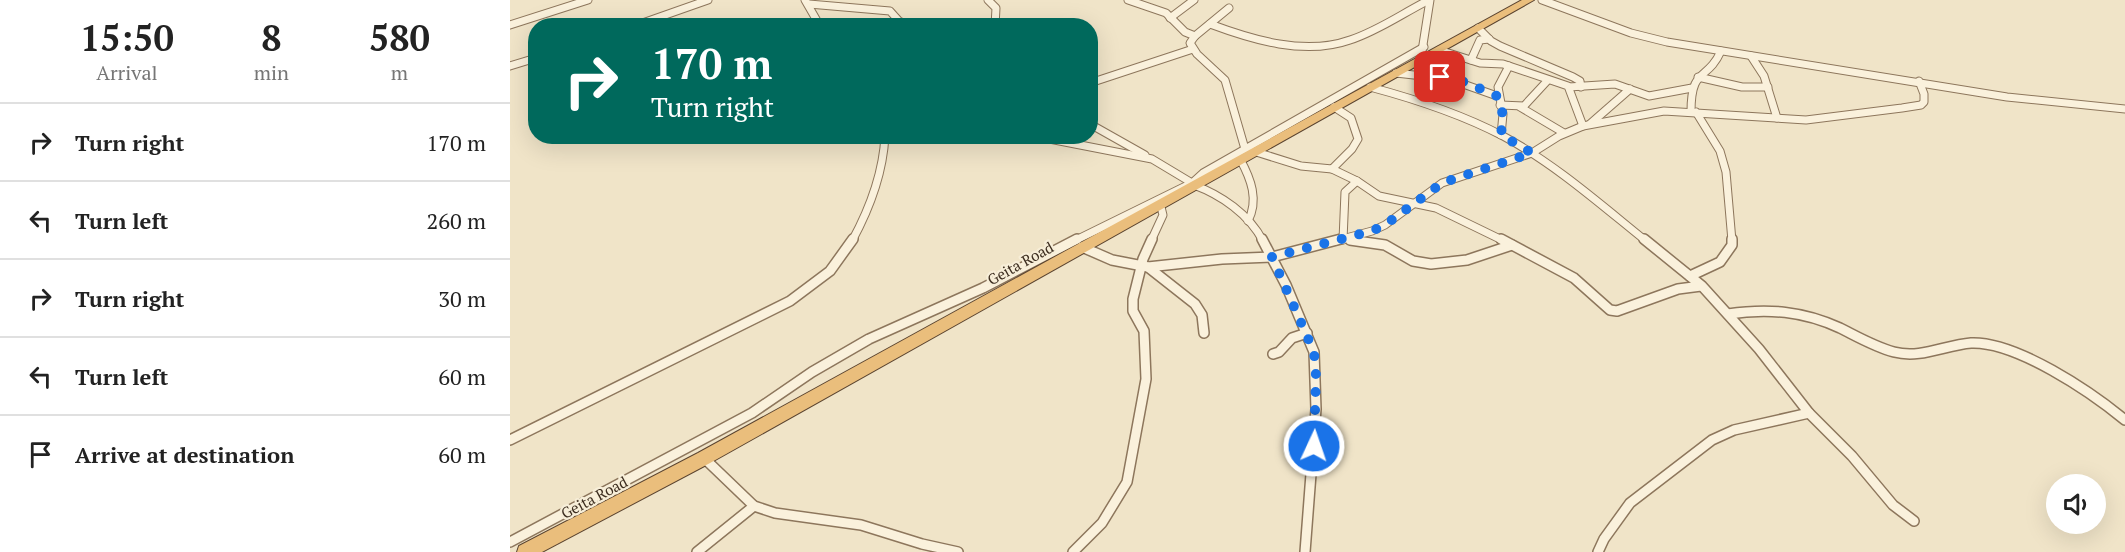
<!DOCTYPE html>
<style>
body{margin:0;font-family:"PT Serif",serif;background:#f2f2f2;color:#222;height:100vh;display:flex;flex-direction:column;font-size:22px;white-space:nowrap}
*{box-sizing:border-box;margin:0}
p{font-size:20px;color:#767676}
.icon{flex:none;width:33px;height:33px;fill:none;stroke:currentColor;stroke-width:2;stroke-linecap:round;stroke-linejoin:round}
.map{position:relative;flex:1;overflow:hidden}
.drawer{display:flex;flex-direction:column;background:#fff;width:510px}
.drawer>*{flex:none}
.guide{position:absolute;left:18px;top:18px;width:570px;height:126px;border-radius:24px;box-shadow:0 6px 24px #0002;background:#00695c;color:#fff;overflow:hidden}
.controls{position:absolute;left:1536px;top:474px;display:grid;gap:12px}
.controls a{display:grid;place-items:center;width:60px;height:60px;border-radius:50%;background:#fff;box-shadow:0 6px 24px #0002;font-size:30px}
.pin{position:absolute;display:grid;place-items:center;width:51px;height:51px;color:#fff;margin:-26px;border-radius:12px;box-shadow:0 3px 9px #0006}
.me{position:absolute;width:66px;margin:-33px;rotate:3deg;stroke-linejoin:round;filter:drop-shadow(0 0 4px #0008)}
.turn{display:flex;align-items:center;gap:21px;height:126px;padding:0 24px;font-size:27px}
.turn .icon{width:78px;height:78px;stroke-width:2.5}
.turn b{display:block;font-size:42px;line-height:51px}
.eta{display:flex;justify-content:space-evenly;align-items:center;height:102px;text-align:center}
.eta b{font-size:36px;font-weight:600;line-height:42px}
ul{padding:0;list-style:none}
li{display:flex;align-items:center;gap:18px;height:78px;padding:0 24px;border-top:2px solid #e0e0e0}
li div{flex:1}
li b{display:block;font-size:22px}
li em{font-style:normal}
main{display:flex;flex:1;min-height:0}
.map>svg:first-child{display:block}
.lines{fill:none;stroke-linecap:round;stroke-linejoin:round}
.minor-far1-casing{stroke:#8d765c;stroke-width:9}
.minor-casing{stroke:#8d765c;stroke-width:12}
.trunk-casing{stroke:#5b4430;stroke-width:2}
.minor-far1{stroke:#faf1dc;stroke-width:7}
.minor{stroke:#faf1dc;stroke-width:9}
.trunk{fill:#eabe7c;fill-rule:evenodd}
.route{stroke:#1a73e8;stroke-width:10;stroke-dasharray:0 18}
.labels{text-anchor:middle;dominant-baseline:central;stroke-width:4.5;stroke-linejoin:round;paint-order:stroke}
.street-label{font-size:15px;fill:#3d2e20;stroke:#f7eed8}
</style>
<main>
<section class="drawer">
<div class="eta">
<div><b>15:50</b><p>Arrival</p></div>
<div><b>8</b><p>min</p></div>
<div><b>580</b><p>m</p></div>
</div>
<ul>
<li><svg class="icon" aria-label="right" viewBox="0 0 24 24"><path d="M7 20v-9h11M14 6l5 5-5 5"/></svg><div><b>Turn right</b></div><em>170 m</em></li>
<li><svg class="icon" aria-label="left" viewBox="0 0 24 24"><path d="M17 20v-9H6M10 6l-5 5 5 5"/></svg><div><b>Turn left</b></div><em>260 m</em></li>
<li><svg class="icon" aria-label="right" viewBox="0 0 24 24"><path d="M7 20v-9h11M14 6l5 5-5 5"/></svg><div><b>Turn right</b></div><em>30 m</em></li>
<li><svg class="icon" aria-label="left" viewBox="0 0 24 24"><path d="M17 20v-9H6M10 6l-5 5 5 5"/></svg><div><b>Turn left</b></div><em>60 m</em></li>
<li><svg class="icon" aria-label="arrive" viewBox="0 0 24 24"><path d="M6 21V4h12l-3 4 3 4H6"/></svg><div><b>Arrive at destination</b></div><em>60 m</em></li>
</ul>
</section>
<div class="map">
<svg width="1615" height="552" viewBox="0 0 1615 552">
<rect width="100%" height="100%" fill="#f0e4c8"/>
<g class="lines">
<defs>
<g id="minor-far1">
<path d="M 295,0 L 310,26"/>
<path d="M 478,0 L 486,8 L 485,26"/>
<path d="M 618,0 L 656,13 L 675,32 L 685,36"/>
<path d="M 1032,0 L 1121,33 L 1157,42 L 1497,97 L 1615,109"/>
<path d="M 299,4 L 380,11 L 389,21 L 400,26"/>
<path d="M 719,8 L 685,36 L 680,43 L 687,54 L 715,80 L 735,149"/>
<path d="M 660,18 L 684,0"/>
<path d="M 700,24 C 743,40 795,56 840,40 C 868,31 893,13 919,0"/>
<path d="M 0,25 L 78,0"/>
<path d="M 124,26 L 198,0"/>
<path d="M 968,28 L 981,41 L 990,46 L 1063,77 L 1070,81 L 1071,87"/>
<path d="M 929,50 L 970,63 L 993,64 L 1058,86 L 1073,126"/>
<path d="M 912,51 L 920,0"/>
<path d="M 1241,56 L 1254,76 L 1267,118"/>
<path d="M 961,60 L 970,40 L 979,39"/>
<path d="M 0,66 L 26,58"/>
<path d="M 886,73 L 939,79 L 987,96"/>
<path d="M 1188,77 L 1232,87 L 1258,87"/>
<path d="M 580,83 L 683,49"/>
<path d="M 860,87 C 905,99 951,114 993,136 C 1045,164 1090,204 1136,241"/>
<path d="M 1059,87 L 1105,84 L 1139,96 L 1182,88"/>
<path d="M 990,105 L 1014,106 L 1038,80"/>
<path d="M 1010,107 L 1054,133"/>
<path d="M 1181,112 C 1181,66 1197,82 1211,51"/>
<path d="M 1186,112 L 1210,151 L 1216,172 L 1222,241"/>
<path d="M 580,124 L 635,155"/>
<path d="M 1080,124 L 1120,89"/>
<path d="M 991,135 L 993,114 L 988,87 L 999,66"/>
<path d="M 524,136 L 642,159 L 682,183"/>
<path d="M 743,151 L 791,166 L 822,169 L 842,149 L 848,139 L 841,118 L 824,107"/>
<path d="M 730,159 C 741,179 749,200 738,221"/>
<path d="M 822,169 L 847,181 L 869,196 L 926,208 L 994,241"/>
<path d="M 684,185 C 711,195 739,214 753,241"/>
<path d="M 833,240 L 835,192 L 847,181"/>
<path d="M 840,240 L 846,241"/>
<path d="M 342,241 C 360,208 373,174 375,136"/>
<path d="M 564,241 L 682,183 L 693,173 L 914,47"/>
<path d="M 641,241 L 653,215 L 650,203"/>
<path d="M 825,241 L 862,231 L 875,225 L 932,183 L 1022,153 L 1049,136 L 1073,126 L 1154,111 L 1296,120 L 1392,108 L 1411,105 L 1414,102 L 1414,94 L 1409,81"/>
</g>
<g id="minor">
<path d="M 752,239 L 776,285 L 804,352 L 806,409 L 795,552"/>
<path d="M 991,239 L 1064,278 L 1100,310 L 1107,311 L 1168,289 L 1191,286"/>
<path d="M 1134,239 L 1192,286 L 1249,349 L 1299,413 L 1342,456 L 1383,505 L 1404,521"/>
<path d="M 840,240 L 875,245 L 903,261 L 921,264 L 957,260 L 1002,245"/>
<path d="M 572,247 L 602,260 L 638,267 L 712,259 L 762,257 L 831,239"/>
<path d="M 638,267 L 685,304 L 692,315 L 694,333"/>
<path d="M 1180,276 L 1210,262 L 1222,245 L 1222,239"/>
<path d="M 1218,314 C 1258,308 1293,311 1330,328 C 1348,337 1365,347 1384,352 C 1411,359 1435,345 1461,343 C 1506,341 1581,392 1615,420"/>
<path d="M 763,354 L 769,352 L 782,338 L 797,333"/>
<path d="M 0,440 L 280,301 L 320,271 L 343,239"/>
<path d="M 194,458 L 244,506 L 265,513 L 351,525 L 412,544 L 448,552"/>
<path d="M 0,542 L 242,413 L 302,372 L 359,339 L 473,288 L 567,239"/>
<path d="M 187,552 L 244,506"/>
<path d="M 563,552 L 592,523 L 617,482 L 636,379 L 634,331 L 623,311 L 623,299 L 633,259 L 642,239"/>
<path d="M 1088,552 L 1094,539 L 1120,503 L 1202,440 L 1224,430 L 1299,413"/>
</g>
<path id="trunk" d="M 1012,0 L 1024,0 L 200,463 L 32,552 L 7,552 L 9,546 L 188,453 Z"/>
</defs>
<!-- minor-far1 casing -->
<use href="#minor-far1" class="minor-far1-casing"/>
<!-- minor casing -->
<use href="#minor" class="minor-casing"/>
<!-- trunk casing -->
<use href="#trunk" class="trunk-casing"/>
<!-- minor-far1 -->
<use href="#minor-far1" class="minor-far1"/>
<!-- minor -->
<use href="#minor" class="minor"/>
<!-- trunk -->
<use href="#trunk" class="trunk"/>
</g>
<g class="lines">
<!-- route -->
<path class="route" d="M 804,446 L 806,376 L 804,352 L 762,257 L 862,231 L 875,225 L 932,183 L 1022,153 L 991,135 L 993,115 L 987,96 L 955,82 L 930,77"/>
</g>
<g class="labels">
<!-- street labels -->
<g class="street-label">
<text transform="translate(510 263) rotate(-29)">Geita Road</text>
<text transform="translate(84 497) rotate(-28)">Geita Road</text>
</g>
</g>
</svg>
<div class="controls">
<a><svg class="icon" aria-label="sound" viewBox="0 0 24 24"><path d="M4 9h4l5-4v14l-5-4H4zM17 9q2 3 0 6"/></svg></a>
</div>
<div class="pin" style="left:930px;top:77px;background:#d93025"><svg class="icon" aria-label="arrive" viewBox="0 0 24 24"><path d="M6 21V4h12l-3 4 3 4H6"/></svg></div>
<svg class="me" style="left:804px;top:446px" viewBox="-20 -20 40 40"><circle r="17" fill="#1a73e8" stroke="#fff" stroke-width="3"/><path d="M0-11L8 9 0 5-8 9z" fill="#fff"/></svg>
<div class="guide">
<div class="turn"><svg class="icon" aria-label="right" viewBox="0 0 24 24"><path d="M7 20v-9h11M14 6l5 5-5 5"/></svg><div><b>170 m</b>Turn right</div></div>
</div>
</div>
</main>
